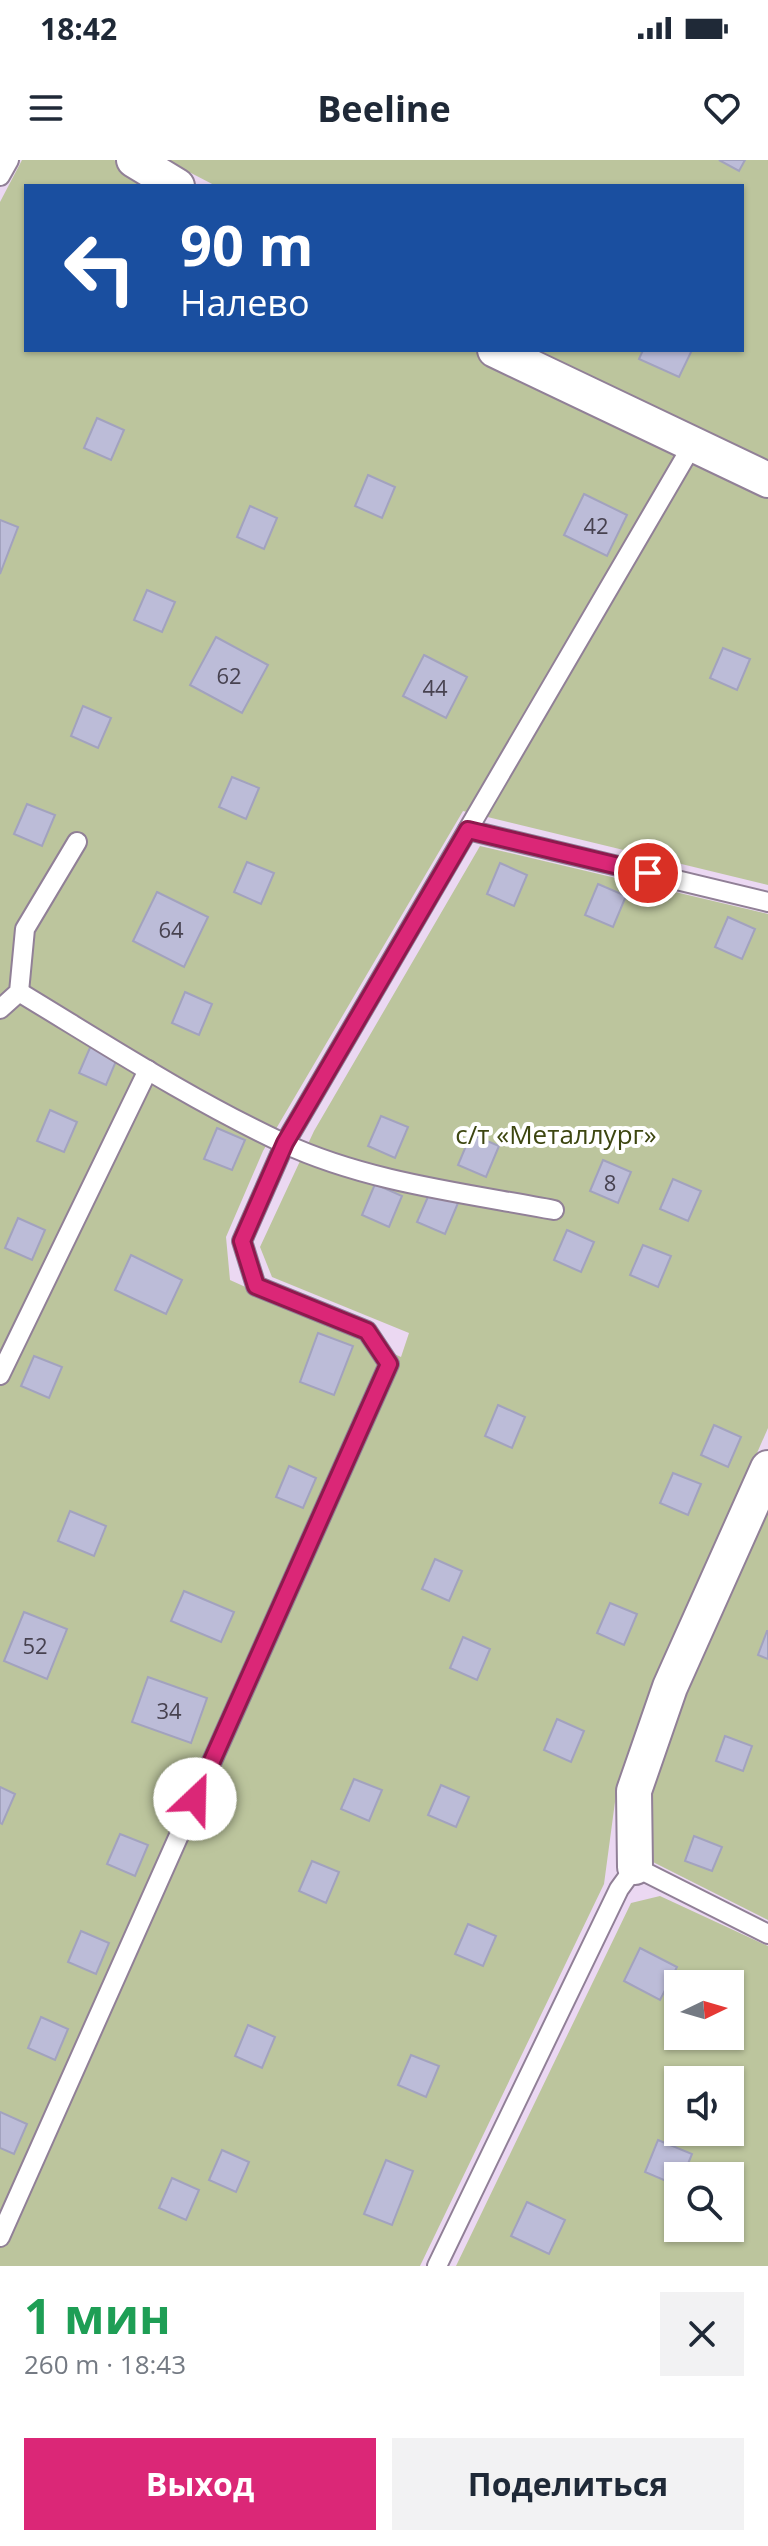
<!DOCTYPE html>
<html lang="ru">
<meta charset="utf-8">
<style>
body{margin:0;font-family:"Open Sans",sans-serif;background:#f2f2f3;color:#1f2937;height:100vh;display:flex;flex-direction:column;font-size:30px;white-space:nowrap}
*{box-sizing:border-box;margin:0}
p{font-size:26px;color:#747a83}
.icon{flex:none;width:44px;height:44px;fill:none;stroke:currentColor;stroke-width:2;stroke-linecap:round;stroke-linejoin:round}
.map{position:relative;height:2106px;overflow:hidden}
.side{display:flex;flex-direction:column;background:#fff;flex:1}
.side>*{flex:none}
.hud{position:absolute;left:24px;top:24px;width:720px;height:168px;border-radius:0px;box-shadow:0 2px 6px #0004;background:#1a4fa0;color:#fff;overflow:hidden}
.needle{width:52px;rotate:85deg}
.tools{position:absolute;left:664px;top:1810px;display:grid;gap:16px}
.tools a{display:grid;place-items:center;width:80px;height:80px;border-radius:0px;background:#fff;box-shadow:0 2px 6px #0004;font-size:40px}
.pin{position:absolute;display:grid;place-items:center;width:68px;height:68px;color:#fff;margin:-34px;border:4px solid #fff;border-radius:50%;box-shadow:0 2px 8px #0007}
.me{position:absolute;width:88px;margin:-44px;rotate:24deg;stroke-linejoin:round;filter:drop-shadow(0 0 6px #0008)}
.turn{display:flex;align-items:center;gap:28px;height:168px;padding:0 24px;font-size:36px}
.turn .icon{width:104px;height:104px;stroke-width:2.5}
.turn b{display:block;font-size:56px;line-height:68px}
.round{display:grid;place-items:center;flex:none;width:84px;height:84px;border-radius:0px;background:#f2f2f3}
.overview{display:flex;align-items:center;justify-content:space-between;height:136px;padding:0 24px}
h1{font-size:48px;font-weight:700;line-height:60px;color:#1e9e55}
.cta{display:flex;gap:16px;margin-top:auto;padding:16px 24px}
.cta a{flex:1;height:92px;border-radius:0px;background:#db2777;color:#fff;font-size:32px;font-weight:700;line-height:92px;text-align:center}
.cta a+a{background:#f2f2f3;color:#1f2937}
.status{display:flex;justify-content:space-between;align-items:center;height:56px;padding:0 40px;background:#fff;direction:ltr}
.status svg{height:22px;fill:currentColor}
header{display:flex;justify-content:space-between;align-items:center;height:104px;padding:0 24px;background:#fff;font-size:36px;font-weight:700}
.map>svg:first-child{display:block}
.green{fill:#bcc59d;fill-rule:evenodd}
.building{fill:#bcbcd8;stroke:#a2a2be;stroke-width:2}
.lines{fill:none;stroke-linecap:round;stroke-linejoin:round}
.service-casing{stroke:#918097;stroke-width:22}
.minor-casing{stroke:#918097;stroke-width:38}
.service{stroke:#fff;stroke-width:18}
.minor{stroke:#fff;stroke-width:34}
.route-casing{stroke:#8e194d;stroke-width:20}
.route{stroke:#db2777;stroke-width:14}
.labels{text-anchor:middle;dominant-baseline:central;stroke-width:8;stroke-linejoin:round;paint-order:stroke}
.number-label{font-size:22px;fill:#474250}
.park-label{font-size:26px;fill:#3d4610;stroke:#fff}
</style>
<div class="status"><b>18:42</b><svg viewBox="0 0 49 12"><path d="M0 12V9h3v3zM5 12V6h3v6zM10 12V3h3v9zM15 12V0h3v12zM26 1h20v11H26zM47 4h2v5h-2z"/></svg></div>
<header><svg class="icon" aria-label="menu" viewBox="0 0 24 24"><path d="M4 6h16M4 12h16M4 18h16"/></svg>Beeline<svg class="icon" aria-label="heart" viewBox="0 0 24 24"><path d="M12 20l-8-8c-3-5 5-10 8-4 3-6 11-1 8 4z"/></svg></header>
<div class="map">
<svg width="768" height="2106" viewBox="0 0 768 2106">
<rect width="100%" height="100%" fill="#ebd8f2"/>
<!-- green -->
<g class="green">
<path d="M 22,0 L 114,0 L 157,26 L 26,26 L 26,190 L 472,190 L 768,331 L 768,725 L 463,651 L 263,991 L 226,1077 L 230,1120 L 401,1197 L 409,1173 L 272,1117 L 260,1087 L 314,971 L 480,686 L 768,754 L 768,1268 L 657,1521 L 617,1627 L 604,1724 L 420,2106 L 0,2106 L 0,42 Z"/>
<path d="M 166,0 L 768,0 L 768,300 L 532,190 L 742,190 L 742,26 L 216,26 Z"/>
<path d="M 768,1351 L 768,1760 L 645,1698 L 643,1631 Z"/>
<path d="M 660,1736 L 768,1786 L 768,2106 L 456,2106 L 631,1743 ZM 678,1824 L 730,1824 L 730,1876 L 678,1876 ZM 678,1920 L 730,1920 L 730,1972 L 678,1972 ZM 678,2016 L 730,2016 L 730,2068 L 678,2068 Z"/>
</g>
<!-- building -->
<g class="building">
<path d="M 719,0 L 745,0 L 739,11 Z"/>
<path d="M 643,190 L 692,190 L 679,217 L 639,199 Z"/>
<path d="M 97,258 L 124,270 L 111,300 L 84,288 Z"/>
<path d="M 368,315 L 395,327 L 382,358 L 355,346 Z"/>
<path d="M 584,334 L 627,355 L 607,396 L 564,375 Z"/>
<path d="M 250,346 L 277,358 L 264,389 L 237,377 Z"/>
<path d="M 0,360 L 18,367 L 0,414 Z"/>
<path d="M 147,430 L 175,442 L 162,472 L 134,460 Z"/>
<path d="M 216,477 L 268,505 L 242,553 L 190,525 Z"/>
<path d="M 723,488 L 750,499 L 737,530 L 710,518 Z"/>
<path d="M 424,495 L 467,517 L 446,558 L 403,536 Z"/>
<path d="M 83,546 L 111,558 L 98,588 L 71,576 Z"/>
<path d="M 232,617 L 259,628 L 246,659 L 219,647 Z"/>
<path d="M 27,644 L 55,655 L 42,686 L 14,674 Z"/>
<path d="M 247,702 L 274,713 L 261,744 L 234,732 Z"/>
<path d="M 500,703 L 527,715 L 514,746 L 487,734 Z"/>
<path d="M 598,724 L 626,736 L 613,767 L 585,755 Z"/>
<path d="M 157,732 L 208,757 L 184,807 L 133,781 Z"/>
<path d="M 728,757 L 755,769 L 742,799 L 715,787 Z"/>
<path d="M 185,832 L 212,844 L 199,875 L 172,863 Z"/>
<path d="M 92,883 L 119,894 L 106,925 L 79,913 Z"/>
<path d="M 50,950 L 77,962 L 64,992 L 37,981 Z"/>
<path d="M 381,956 L 408,967 L 395,998 L 368,986 Z"/>
<path d="M 217,968 L 245,980 L 232,1010 L 204,999 Z"/>
<path d="M 471,974 L 499,986 L 486,1017 L 458,1005 Z"/>
<path d="M 603,1000 L 631,1012 L 618,1043 L 590,1031 Z"/>
<path d="M 673,1019 L 701,1031 L 688,1061 L 660,1049 Z"/>
<path d="M 375,1024 L 402,1036 L 389,1067 L 362,1055 Z"/>
<path d="M 430,1032 L 458,1043 L 445,1074 L 417,1062 Z"/>
<path d="M 18,1058 L 45,1070 L 32,1100 L 5,1088 Z"/>
<path d="M 567,1070 L 594,1082 L 581,1112 L 554,1100 Z"/>
<path d="M 643,1085 L 671,1096 L 658,1127 L 630,1115 Z"/>
<path d="M 131,1095 L 182,1120 L 166,1154 L 115,1130 Z"/>
<path d="M 318,1173 L 353,1186 L 334,1235 L 300,1222 Z"/>
<path d="M 34,1196 L 62,1207 L 49,1238 L 21,1226 Z"/>
<path d="M 498,1245 L 525,1257 L 512,1288 L 485,1276 Z"/>
<path d="M 714,1265 L 741,1277 L 728,1307 L 701,1295 Z"/>
<path d="M 289,1306 L 316,1318 L 303,1348 L 276,1337 Z"/>
<path d="M 673,1313 L 701,1324 L 688,1355 L 660,1343 Z"/>
<path d="M 70,1351 L 106,1366 L 94,1396 L 58,1381 Z"/>
<path d="M 435,1399 L 462,1411 L 449,1441 L 422,1429 Z"/>
<path d="M 184,1431 L 234,1452 L 221,1482 L 171,1461 Z"/>
<path d="M 610,1443 L 637,1454 L 624,1485 L 597,1473 Z"/>
<path d="M 24,1452 L 67,1469 L 47,1519 L 4,1501 Z"/>
<path d="M 767,1471 L 768,1471 L 768,1499 L 758,1495 Z"/>
<path d="M 463,1477 L 490,1489 L 477,1520 L 450,1508 Z"/>
<path d="M 148,1517 L 207,1538 L 191,1583 L 132,1562 Z"/>
<path d="M 557,1559 L 584,1571 L 571,1602 L 544,1590 Z"/>
<path d="M 725,1576 L 752,1586 L 743,1611 L 716,1601 Z"/>
<path d="M 354,1619 L 382,1630 L 369,1661 L 341,1649 Z"/>
<path d="M 441,1625 L 469,1637 L 456,1667 L 428,1655 Z"/>
<path d="M 0,1627 L 15,1634 L 2,1664 L 0,1663 Z"/>
<path d="M 120,1674 L 148,1685 L 135,1716 L 107,1704 Z"/>
<path d="M 694,1676 L 722,1687 L 712,1711 L 685,1701 Z"/>
<path d="M 312,1701 L 339,1712 L 326,1743 L 299,1731 Z"/>
<path d="M 468,1764 L 496,1776 L 483,1806 L 455,1794 Z"/>
<path d="M 81,1771 L 109,1783 L 96,1814 L 68,1802 Z"/>
<path d="M 640,1788 L 677,1807 L 660,1840 L 624,1821 Z"/>
<path d="M 41,1857 L 68,1869 L 55,1900 L 28,1888 Z"/>
<path d="M 248,1865 L 275,1877 L 262,1908 L 235,1896 Z"/>
<path d="M 411,1895 L 439,1906 L 426,1937 L 398,1925 Z"/>
<path d="M 0,1952 L 27,1964 L 14,1994 L 0,1988 Z"/>
<path d="M 658,1980 L 692,1994 L 683,2016 L 678,2016 L 678,2026 L 645,2012 Z"/>
<path d="M 222,1990 L 249,2002 L 236,2032 L 209,2020 Z"/>
<path d="M 386,2000 L 413,2011 L 392,2065 L 364,2054 Z"/>
<path d="M 172,2018 L 199,2030 L 186,2060 L 159,2048 Z"/>
<path d="M 527,2042 L 565,2060 L 549,2094 L 511,2076 Z"/>
</g>
<g class="lines">
<defs>
<g id="service">
<path d="M 0,16 L 9,0"/>
<path d="M 468,670 L 768,742"/>
<path d="M 19,832 C 105,884 191,940 283,983 C 367,1022 464,1033 554,1050"/>
<path d="M 0,849 L 19,832 L 25,769 L 77,682"/>
<path d="M 0,1215 L 148,910"/>
<path d="M 0,2077 L 389,1204 L 367,1171 L 256,1126 L 242,1081 L 285,983 L 693,284"/>
<path d="M 437,2106 L 619,1729 L 635,1707 L 768,1774"/>
</g>
<g id="minor">
<path d="M 134,0 L 177,26"/>
<path d="M 495,190 L 768,320"/>
<path d="M 635,1707 L 634,1631 L 670,1527 L 768,1308"/>
</g>
</defs>
<!-- service casing -->
<use href="#service" class="service-casing"/>
<!-- minor casing -->
<use href="#minor" class="minor-casing"/>
<!-- service -->
<use href="#service" class="service"/>
<!-- minor -->
<use href="#minor" class="minor"/>
</g>
<g class="lines">
<defs>
<path id="route" d="M 195,1639 L 389,1204 L 367,1171 L 256,1126 L 242,1081 L 285,983 L 468,670 L 648,713"/>
</defs>
<!-- route casing -->
<use href="#route" class="route-casing"/>
<!-- route -->
<use href="#route" class="route"/>
</g>
<g class="labels">
<!-- number labels -->
<g class="number-label">
<text x="596" y="365">42</text>
<text x="229" y="515">62</text>
<text x="435" y="527">44</text>
<text x="171" y="769">64</text>
<text x="610" y="1022">8</text>
<text x="35" y="1485">52</text>
<text x="169" y="1550">34</text>
</g>
<!-- park labels -->
<g class="park-label">
<text x="556" y="974">с/т «Металлург»</text>
</g>
</g>
</svg>
<div class="tools">
<a><svg class="needle" viewBox="-14 -14 28 28"><path d="M0-13l5 13h-10z" fill="#e53935"/><path d="M0 13l5-13h-10z" fill="#747a83"/></svg></a>
<a><svg class="icon" aria-label="sound" viewBox="0 0 24 24"><path d="M4 9h4l5-4v14l-5-4H4zM17 9q2 3 0 6"/></svg></a>
<a><svg class="icon" aria-label="search" viewBox="0 0 24 24"><circle cx="10" cy="10" r="6"/><path d="M15 15l6 6"/></svg></a>
</div>
<div class="pin" style="left:648px;top:713px;background:#d93025"><svg class="icon" aria-label="arrive" viewBox="0 0 24 24"><path d="M6 21V4h12l-3 4 3 4H6"/></svg></div>
<svg class="me" style="left:195px;top:1639px" viewBox="-20 -20 40 40"><circle r="19" fill="#fff"/><path d="M0-13L10 11 0 6-10 11z" fill="#db2777"/></svg>
<div class="hud">
<div class="turn"><svg class="icon" aria-label="left" viewBox="0 0 24 24"><path d="M17 20v-9H6M10 6l-5 5 5 5"/></svg><div><b>90 m</b>Налево</div></div>
</div>
</div>
<section class="side">
<div class="overview"><div><h1>1 мин</h1><p>260 m · 18:43</p></div><a class="round"><svg class="icon" aria-label="close" viewBox="0 0 24 24"><path d="M6 6l12 12M18 6L6 18"/></svg></a></div>
<div class="cta"><a>Выход</a><a>Поделиться</a></div>
</section>
